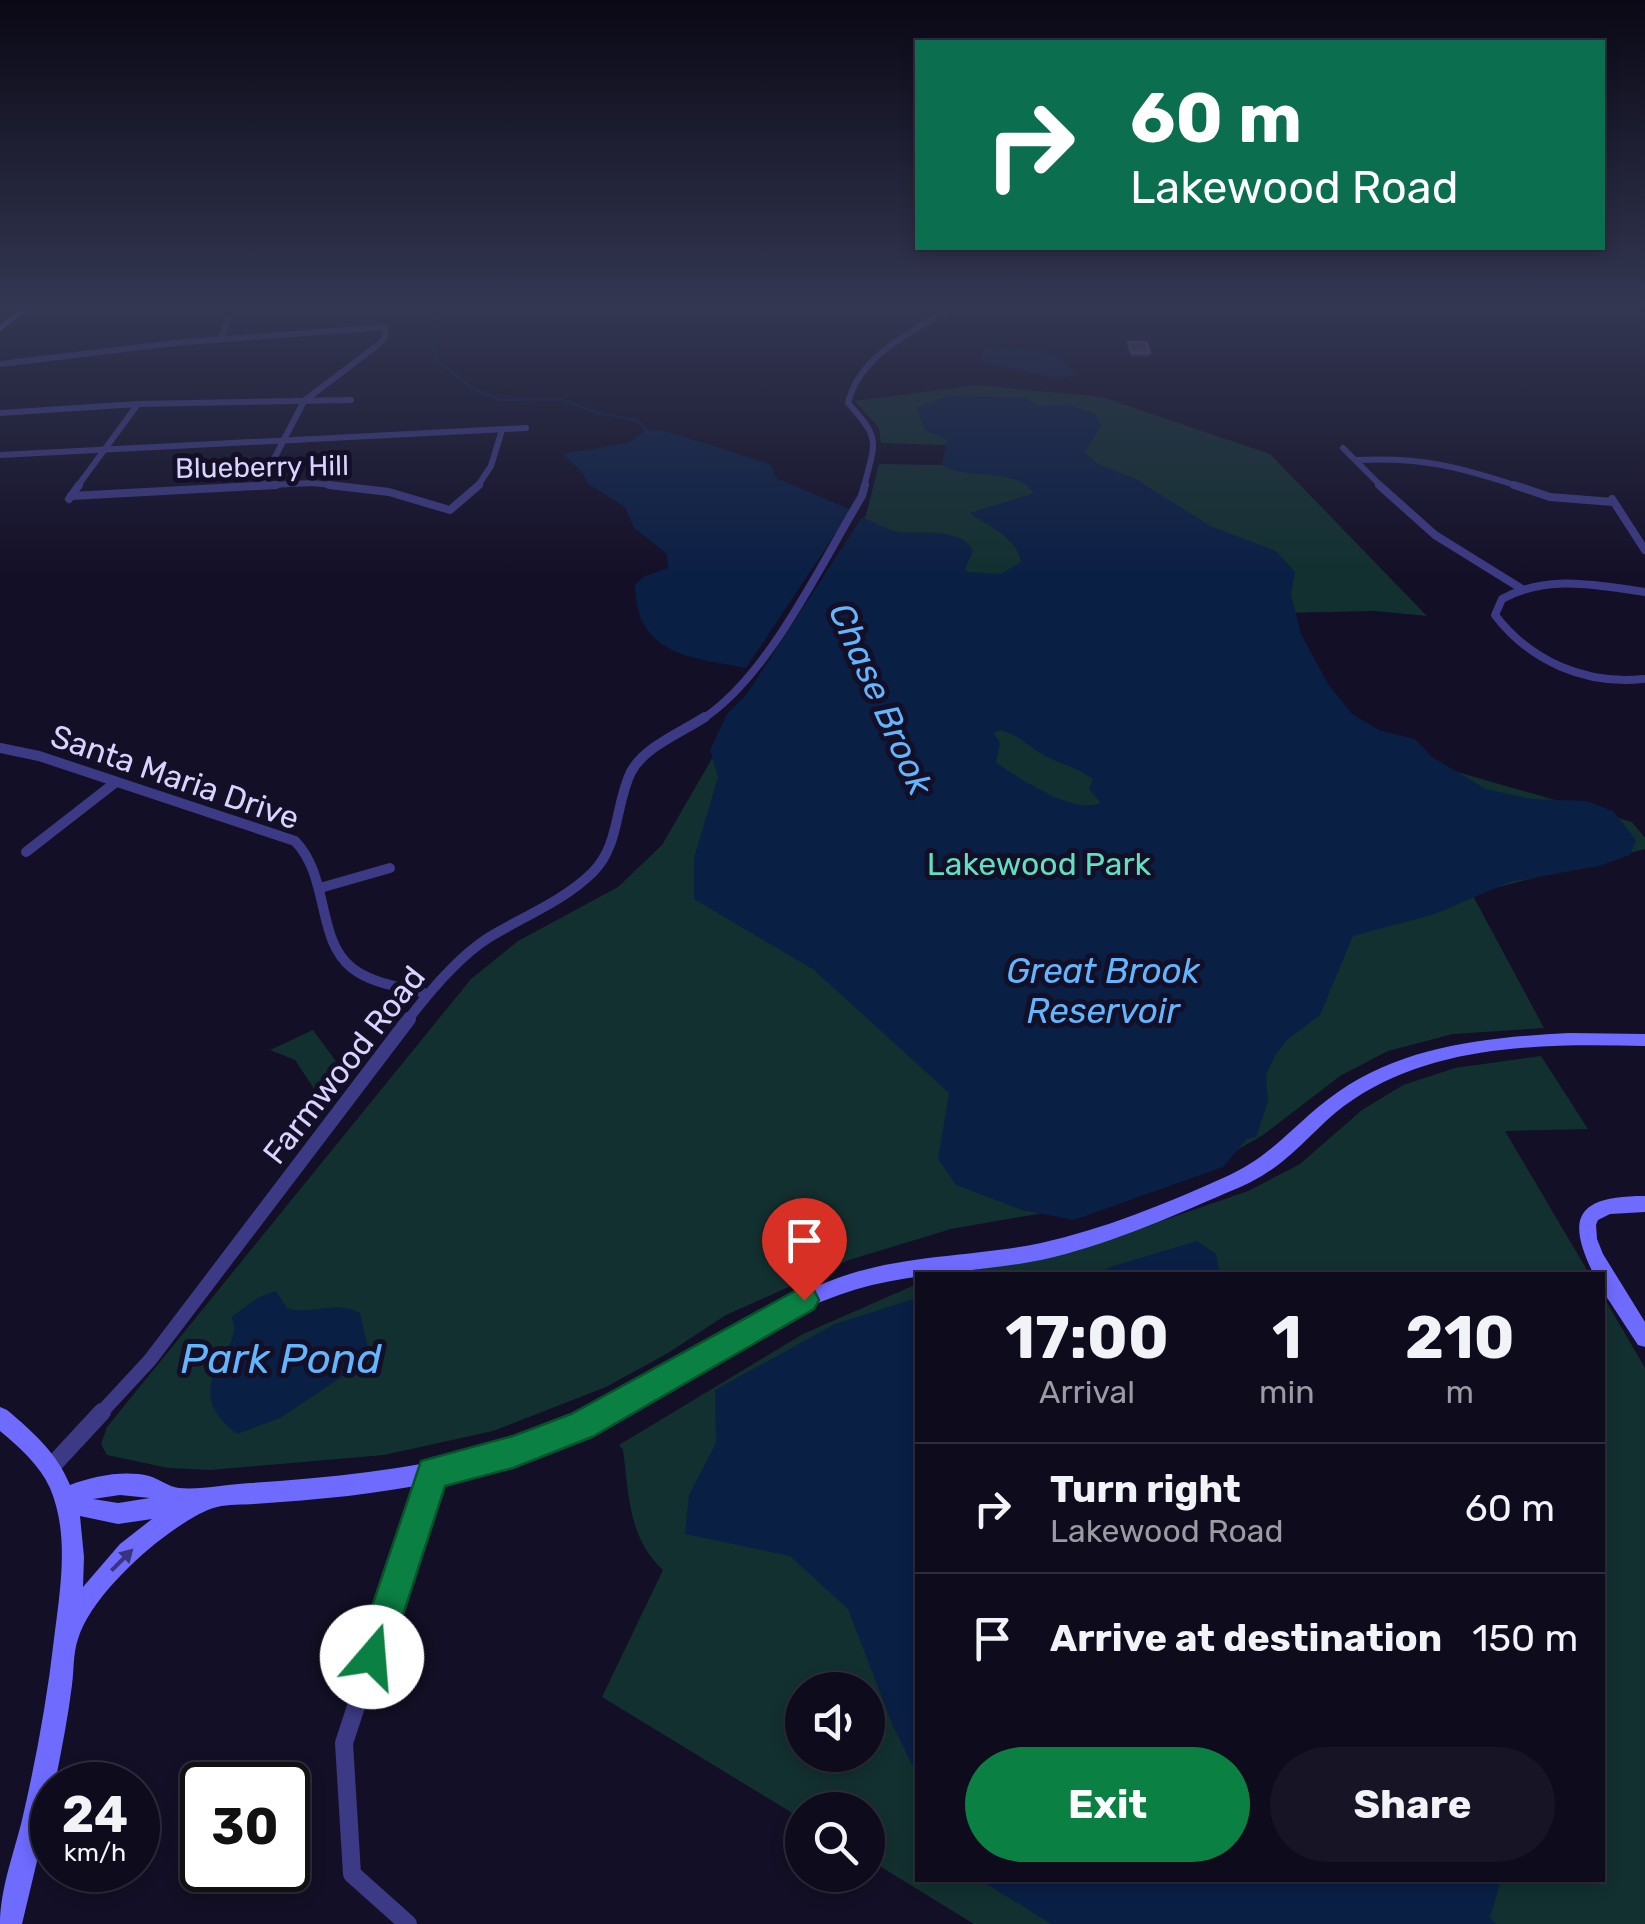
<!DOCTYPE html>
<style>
body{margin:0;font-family:Rubik,sans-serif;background:#171425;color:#f1f3f6;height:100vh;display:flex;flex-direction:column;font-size:38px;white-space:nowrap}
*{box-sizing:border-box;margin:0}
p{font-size:32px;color:#9b9ba3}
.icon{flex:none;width:55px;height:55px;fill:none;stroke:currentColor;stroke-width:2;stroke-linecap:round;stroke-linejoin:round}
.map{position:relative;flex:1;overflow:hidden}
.side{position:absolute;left:915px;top:1272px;width:690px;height:610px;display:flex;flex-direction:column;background:#0e0b1c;border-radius:0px;box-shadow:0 5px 15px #0003,0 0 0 2px #2e2b3b}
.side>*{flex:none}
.guide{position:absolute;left:915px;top:40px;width:690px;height:210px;border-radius:0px;box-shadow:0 5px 15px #0003,0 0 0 2px #2e2b3b;background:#0b6e4f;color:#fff;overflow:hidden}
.controls{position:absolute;left:785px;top:1672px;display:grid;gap:20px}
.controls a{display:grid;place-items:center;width:100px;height:100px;border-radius:50%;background:#0e0b1c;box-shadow:0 5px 15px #0003,0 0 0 2px #2e2b3b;font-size:50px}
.speed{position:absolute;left:30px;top:1762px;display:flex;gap:20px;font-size:50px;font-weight:700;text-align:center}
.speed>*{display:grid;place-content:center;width:130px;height:130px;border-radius:50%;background:#0e0b1c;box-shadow:0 5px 15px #0003,0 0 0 2px #2e2b3b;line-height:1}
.speed small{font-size:25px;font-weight:400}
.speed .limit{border:5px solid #111;border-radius:15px;background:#fff;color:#111}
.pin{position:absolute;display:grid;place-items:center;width:85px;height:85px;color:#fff;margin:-102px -42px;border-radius:50% 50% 50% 0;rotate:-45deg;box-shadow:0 0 10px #0007}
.pin .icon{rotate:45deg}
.me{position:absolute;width:110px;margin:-55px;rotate:18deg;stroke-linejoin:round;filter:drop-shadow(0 0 8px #0008)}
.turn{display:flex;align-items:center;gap:35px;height:210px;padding:0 50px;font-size:45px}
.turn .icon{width:130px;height:130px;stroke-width:2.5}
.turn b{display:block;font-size:70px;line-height:85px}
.eta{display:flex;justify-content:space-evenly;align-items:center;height:170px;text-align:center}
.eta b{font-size:60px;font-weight:700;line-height:70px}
.cta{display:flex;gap:20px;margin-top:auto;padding:20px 50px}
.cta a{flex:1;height:115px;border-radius:60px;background:#0b8043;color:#fff;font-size:40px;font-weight:700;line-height:115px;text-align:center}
.cta a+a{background:#171425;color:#f1f3f6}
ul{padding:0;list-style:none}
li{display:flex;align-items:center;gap:30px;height:130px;padding:0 50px;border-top:2px solid #2e2b3b}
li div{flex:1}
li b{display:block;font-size:38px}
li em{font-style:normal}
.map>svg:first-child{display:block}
.green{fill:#12302f;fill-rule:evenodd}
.water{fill:#0a1f44;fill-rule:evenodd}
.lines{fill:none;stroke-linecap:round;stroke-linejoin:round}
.stream{stroke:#0a1f44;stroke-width:2.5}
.street-far4{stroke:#3d3a85;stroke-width:6}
.street-far3{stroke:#3d3a85;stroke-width:8}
.street-far2{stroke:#3d3a85;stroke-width:10}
.street-far1{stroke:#3d3a85;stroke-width:14}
.street{stroke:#3d3a85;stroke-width:18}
.secondary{fill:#6f6bff;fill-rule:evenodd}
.wall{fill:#312854}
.building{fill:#433a66;stroke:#5a527e;stroke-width:2.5}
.oneway{fill:#38347d}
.route{fill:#0b8043;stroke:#07532c;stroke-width:2.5}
.labels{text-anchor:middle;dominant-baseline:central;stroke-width:10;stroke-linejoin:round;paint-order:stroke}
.far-street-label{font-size:28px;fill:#d9d4ff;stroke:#130f26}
.street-label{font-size:32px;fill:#d9d4ff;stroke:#130f26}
.park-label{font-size:32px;fill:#5fe0c0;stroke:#130f26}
.water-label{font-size:35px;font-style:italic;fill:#62b6ff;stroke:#130f26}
.near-water-label{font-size:42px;font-style:italic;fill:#62b6ff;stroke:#130f26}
</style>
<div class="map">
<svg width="1645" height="1924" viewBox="0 0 1645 1924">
<rect width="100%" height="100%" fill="#130f26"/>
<!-- green -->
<g class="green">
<path d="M 977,385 L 1102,397 L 1270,454 L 1427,616 L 1375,611 L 1280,613 L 1346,723 L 1440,767 L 1632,822 L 1645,838 L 1645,849 L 1472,894 L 1544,1028 L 1453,1034 L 1388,1051 L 1340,1076 L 1263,1135 L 1232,1153 L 1066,1209 L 951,1229 L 849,1260 L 726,1315 L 668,1353 L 606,1387 L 493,1431 L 384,1455 L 210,1470 L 168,1468 L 107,1455 L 101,1444 L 107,1427 L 471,979 L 518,941 L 618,887 L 662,845 L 736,717 L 866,515 L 879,464 L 999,466 L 977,446 L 881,443 L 879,428 L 855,401 Z"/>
<path d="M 313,1030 L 349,1079 L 326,1107 L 295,1060 L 270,1050 Z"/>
<path d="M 1541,1056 L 1588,1129 L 1505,1131 L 1590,1275 L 951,1275 L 1083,1248 L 1248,1191 L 1300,1164 L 1362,1110 L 1403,1085 L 1455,1068 Z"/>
<path d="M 917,1284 L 918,1880 L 1602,1880 L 1603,1296 L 1645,1368 L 1645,1924 L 974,1924 L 868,1859 L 868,1810 L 802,1810 L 802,1819 L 602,1697 L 663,1570 C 628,1538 629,1494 623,1450 L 619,1445 L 803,1334 ZM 802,1690 L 868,1690 L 868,1755 L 802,1755 Z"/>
</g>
<!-- water -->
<g class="water">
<path d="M 986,348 C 1015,349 1060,346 1075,375 L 1060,378 L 987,363 L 981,357 Z"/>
<path d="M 949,396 L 1027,398 L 1037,407 L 1064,404 L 1095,413 L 1101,426 L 1085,452 L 1098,464 L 1136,479 L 1210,526 L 1276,551 L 1295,572 L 1291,595 L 1301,634 L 1328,684 L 1352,714 L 1379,730 L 1415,739 L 1432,757 L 1486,789 L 1531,799 L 1587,801 L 1613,811 L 1636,840 L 1630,855 L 1599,866 L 1510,882 L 1435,914 L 1353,936 L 1320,1015 L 1287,1040 L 1275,1056 L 1266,1075 L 1268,1102 L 1256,1137 L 1247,1139 L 1223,1167 L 1074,1220 L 1022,1210 L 956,1185 L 938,1159 L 949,1093 L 814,970 L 694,899 L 694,858 L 718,777 L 710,750 L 727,714 L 746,695 L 862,517 C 873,522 887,530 899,532 C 921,535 961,526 973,551 L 965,569 L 968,572 L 1001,574 L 1021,562 C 1017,537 989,527 970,513 L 1034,493 C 1014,466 968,481 942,465 L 947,440 L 925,430 L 917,408 ZM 1000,730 C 1022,735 1030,750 1049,758 C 1066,766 1078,768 1093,779 L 1089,789 L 1101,803 C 1072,815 1020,778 996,763 L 1000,742 L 993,733 Z"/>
<path d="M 646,430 L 662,430 L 770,464 L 776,478 L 851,510 L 746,668 C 691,657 636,656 635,585 L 643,577 L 668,568 L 667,554 L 634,528 L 625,507 L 587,483 L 583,473 L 563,454 L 628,443 Z"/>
<path d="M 1197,1241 L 1216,1254 L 1220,1275 L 1100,1275 L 1110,1267 Z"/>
<path d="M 276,1291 L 287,1308 C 312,1316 335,1299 360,1313 L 369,1353 L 358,1366 L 280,1418 L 237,1434 C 171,1383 250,1351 231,1317 L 259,1297 Z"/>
<path d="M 917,1298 L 918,1298 L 917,1775 L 893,1726 L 848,1609 L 790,1556 L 685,1534 L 689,1495 L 716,1443 L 715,1390 L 835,1324 Z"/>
<path d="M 980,1880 L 1501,1880 L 1490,1918 L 1496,1924 L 1051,1924 Z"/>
</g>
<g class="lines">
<!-- stream -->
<path class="stream" d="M 450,308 L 436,313 L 434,348 L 439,362 L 472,388 L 501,400 L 561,399 L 598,413 L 639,421 L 648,432"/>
<!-- street-far4 -->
<g class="street-far4">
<path d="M 221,339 L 228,319"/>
<path d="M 0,364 L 174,343 L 385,327 L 385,338 L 379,344 L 304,401 L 261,484"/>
<path d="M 0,413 L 138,404 L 351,400"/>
<path d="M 1343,448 L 1382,487"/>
<path d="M 0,455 L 526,428"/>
<path d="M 1357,460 C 1423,457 1459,467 1521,487"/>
<path d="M 77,487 L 138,404"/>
<path d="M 229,487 L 312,483 L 350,487"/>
<path d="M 477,487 L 491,466 L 502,430"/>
<path d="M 864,487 C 875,441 882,440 848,403 C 860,354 910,335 949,308"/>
</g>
<!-- street-far3 -->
<g class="street-far3">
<path d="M 329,485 L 389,492 L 450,510 L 479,485"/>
<path d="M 1379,485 L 1435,535 L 1522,589"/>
<path d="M 1514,485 L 1550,497 L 1613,502"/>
<path d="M 71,496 L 276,485"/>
<path d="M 69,499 L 79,485"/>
<path d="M 1612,499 L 1645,550"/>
<path d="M 1643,679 C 1585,685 1530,661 1495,615 L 1502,599 C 1548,574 1596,585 1645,592"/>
<path d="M 701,720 C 768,678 820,565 862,496 L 865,485"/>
</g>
<!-- street-far2 -->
<g class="street-far2">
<path d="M 0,748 L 39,756 L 295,841 C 330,877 316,940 352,968 C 372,984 403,987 427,994"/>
<path d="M 26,852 L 116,782"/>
<path d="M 320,888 L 390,868"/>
<path d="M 407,1021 C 429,992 457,958 488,938 C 522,917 564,901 593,872 C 620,845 615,804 631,772 C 644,747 682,732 705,717"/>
</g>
<!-- street-far1 -->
<path class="street-far1" d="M 100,1414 L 150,1360 L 409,1019"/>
<!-- street -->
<g class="street">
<path d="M 51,1467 L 102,1412"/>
<path d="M 408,1924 L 352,1874 L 344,1743 L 433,1473"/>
</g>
<!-- secondary -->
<g class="secondary">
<path d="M 22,308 L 30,308 L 0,331 L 0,325 Z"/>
<path d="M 1569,1033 L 1645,1034 L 1645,1046 C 1547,1044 1439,1043 1354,1099 C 1327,1116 1308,1141 1283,1161 C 1266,1175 1247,1185 1226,1193 C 1166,1219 1105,1246 1041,1260 C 972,1274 905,1271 839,1295 C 723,1336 634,1424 513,1462 C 459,1479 404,1489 348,1496 C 317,1499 286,1502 254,1504 C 243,1505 228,1504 217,1507 C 201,1511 182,1524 168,1534 C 137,1556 89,1602 78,1639 C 73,1653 74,1671 72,1685 C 68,1717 62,1747 56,1778 L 52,1785 L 48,1815 L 22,1924 L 0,1924 C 0,1889 14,1853 22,1820 C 36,1760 47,1700 54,1639 C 60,1590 70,1535 50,1488 C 39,1464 19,1447 0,1431 L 0,1407 L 7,1410 C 33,1432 57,1453 70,1485 C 94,1476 124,1470 149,1476 C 159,1479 169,1487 179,1488 C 200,1490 229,1484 251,1483 C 328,1478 406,1470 482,1451 C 611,1417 711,1324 835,1279 C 901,1254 973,1257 1041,1243 C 1104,1229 1165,1204 1223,1178 C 1273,1157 1296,1121 1338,1092 C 1405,1045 1490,1037 1569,1033 ZM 120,1495 L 150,1498 L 118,1503 L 93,1499 ZM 80,1516 L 118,1524 L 152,1519 L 120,1544 L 83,1587 L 84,1557 Z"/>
<path d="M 1645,1196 L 1645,1212 L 1610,1214 L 1598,1220 L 1596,1225 L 1597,1239 L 1603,1254 L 1645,1322 L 1645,1347 L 1638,1345 L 1602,1290 L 1602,1275 L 1594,1275 C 1564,1215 1579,1196 1645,1196 Z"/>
</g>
</g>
<!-- wall -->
<path class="wall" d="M 1128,342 L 1150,353 L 1149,357 L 1131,356 L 1127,346 Z"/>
<!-- building -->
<path class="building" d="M 1128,342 L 1146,342 L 1150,353 L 1132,353 Z"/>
<!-- one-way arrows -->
<defs><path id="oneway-solid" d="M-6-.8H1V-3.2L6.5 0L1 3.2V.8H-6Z" transform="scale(2.5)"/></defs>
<use class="oneway" href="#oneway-solid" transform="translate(122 1560) rotate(-45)"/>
<!-- sky -->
<linearGradient id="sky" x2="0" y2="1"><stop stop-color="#0a0815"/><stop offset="0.53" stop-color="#333752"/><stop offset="1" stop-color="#333752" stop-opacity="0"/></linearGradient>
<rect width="1645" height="577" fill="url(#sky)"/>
<!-- route -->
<path class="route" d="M 804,1286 L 814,1290 L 819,1300 L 814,1309 L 592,1437 L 513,1468 L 445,1486 L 385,1670 L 372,1675 L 360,1670 L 355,1657 L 421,1461 L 513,1436 L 571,1414 Z"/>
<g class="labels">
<!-- far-street labels -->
<g class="far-street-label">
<text transform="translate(262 467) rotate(-1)">Blueberry Hill</text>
</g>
<!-- street labels -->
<g class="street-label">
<text transform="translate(175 777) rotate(19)">Santa Maria Drive</text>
<text transform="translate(344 1065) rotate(-52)">Farmwood Road</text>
</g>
<!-- park labels -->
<g class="park-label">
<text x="1039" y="864">Lakewood Park</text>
</g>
<!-- water labels -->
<g class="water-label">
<text transform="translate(881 699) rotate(66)">Chase Brook</text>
<text x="1103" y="971">Great Brook<tspan x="1103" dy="40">Reservoir</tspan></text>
</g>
<!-- near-water labels -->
<g class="near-water-label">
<text x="281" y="1359">Park Pond</text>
</g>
</g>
</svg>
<div class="controls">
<a><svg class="icon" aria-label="sound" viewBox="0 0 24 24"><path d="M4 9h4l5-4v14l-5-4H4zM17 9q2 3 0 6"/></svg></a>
<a><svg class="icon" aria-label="search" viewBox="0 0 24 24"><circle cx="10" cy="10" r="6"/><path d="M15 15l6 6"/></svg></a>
</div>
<div class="speed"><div>24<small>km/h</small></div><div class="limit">30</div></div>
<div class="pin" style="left:804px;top:1300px;background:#d93025"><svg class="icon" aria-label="arrive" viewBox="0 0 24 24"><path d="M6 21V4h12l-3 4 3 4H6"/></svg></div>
<svg class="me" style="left:372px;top:1657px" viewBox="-20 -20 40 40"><circle r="19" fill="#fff"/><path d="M0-13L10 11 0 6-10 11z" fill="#0b8043"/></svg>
<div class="guide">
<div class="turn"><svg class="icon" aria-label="right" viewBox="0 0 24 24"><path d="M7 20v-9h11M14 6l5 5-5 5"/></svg><div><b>60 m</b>Lakewood Road</div></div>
</div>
<section class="side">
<div class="eta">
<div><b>17:00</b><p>Arrival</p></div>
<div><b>1</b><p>min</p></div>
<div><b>210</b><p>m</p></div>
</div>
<ul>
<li><svg class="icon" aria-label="right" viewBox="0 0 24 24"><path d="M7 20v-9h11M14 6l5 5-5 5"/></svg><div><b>Turn right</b><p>Lakewood Road</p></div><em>60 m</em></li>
<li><svg class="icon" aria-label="arrive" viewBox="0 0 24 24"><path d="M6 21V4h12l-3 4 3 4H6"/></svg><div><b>Arrive at destination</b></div><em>150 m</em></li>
</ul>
<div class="cta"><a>Exit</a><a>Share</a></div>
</section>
</div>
